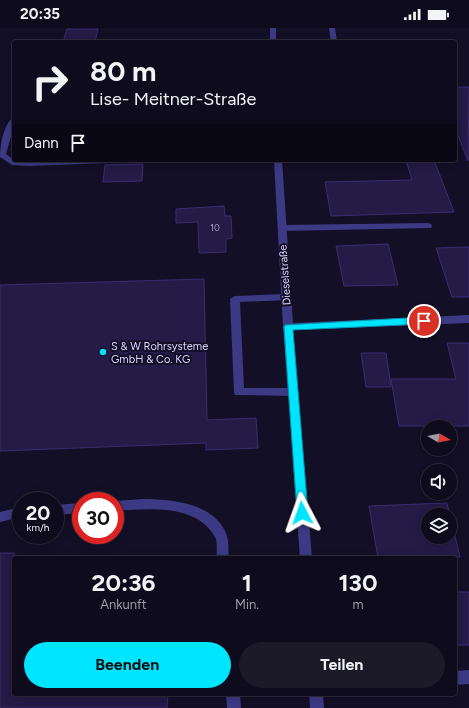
<!DOCTYPE html>
<html lang="de">
<meta charset="utf-8">
<style>
body{margin:0;font-family:Figtree,sans-serif;background:#1c1929;color:#f1f3f6;height:100vh;display:flex;flex-direction:column;font-size:15px;white-space:nowrap}
*{box-sizing:border-box;margin:0}
p{font-size:13px;color:#9b9ba3}
.icon{flex:none;width:22px;height:22px;fill:none;stroke:currentColor;stroke-width:2;stroke-linecap:round;stroke-linejoin:round}
.map{position:relative;flex:1;overflow:hidden}
.side{position:absolute;left:12px;top:528px;width:445px;height:140px;display:flex;flex-direction:column;background:#0e0b1c;border-radius:4px;box-shadow:0 2px 10px #0003,0 0 0 1px #2e2b3b}
.side>*{flex:none}
.hud{position:absolute;left:12px;top:12px;width:445px;height:122px;border-radius:4px;box-shadow:0 2px 10px #0003,0 0 0 1px #2e2b3b;background:#0e0b1c;color:#f1f3f6;overflow:hidden}
.needle{width:26px;rotate:99deg}
.tools{position:absolute;left:421px;top:392px;display:grid;gap:8px}
.tools a{display:grid;place-items:center;width:36px;height:36px;border-radius:50%;background:#0e0b1c;box-shadow:0 2px 10px #0003,0 0 0 1px #2e2b3b;font-size:20px}
.speed{position:absolute;left:12px;top:464px;display:flex;gap:8px;font-size:20px;font-weight:700;text-align:center}
.speed>*{display:grid;place-content:center;width:52px;height:52px;border-radius:50%;background:#0e0b1c;box-shadow:0 2px 10px #0003,0 0 0 1px #2e2b3b;line-height:1}
.speed small{font-size:10px;font-weight:400}
.speed .limit{border:6px solid #d22;background:#fff;color:#111}
.pin{position:absolute;display:grid;place-items:center;width:34px;height:34px;color:#fff;margin:-17px;border:2px solid #fff;border-radius:50%;box-shadow:0 1px 4px #0007}
.me{position:absolute;width:44px;margin:-22px;rotate:356deg;stroke-linejoin:round;filter:drop-shadow(0 0 3px #0008)}
.turn{display:flex;align-items:center;gap:14px;height:84px;padding:0 12px;font-size:18px}
.turn .icon{width:52px;height:52px;stroke-width:2.5}
.turn b{display:block;font-size:28px;line-height:34px}
.then{display:flex;align-items:center;height:38px;padding:0 12px;background:#0003;gap:8px;font-size:15px}
.eta{display:flex;justify-content:space-evenly;align-items:center;height:68px;text-align:center}
.eta b{font-size:24px;font-weight:700;line-height:28px}
.button{display:flex;gap:8px;margin-top:auto;padding:8px 12px}
.button a{flex:1;height:46px;border-radius:24px;background:#00e5ff;color:#111;font-size:16px;font-weight:700;line-height:46px;text-align:center}
.button a+a{background:#1c1929;color:#f1f3f6}
.status{display:flex;justify-content:space-between;align-items:center;height:28px;padding:0 20px;background:#0e0b1c;direction:ltr}
.status svg{height:11px;fill:currentColor}
.map>svg:first-child{display:block}
.building{fill:#241b47;stroke:#3b2d73;fill-rule:evenodd}
.lines{fill:none;stroke-linecap:round;stroke-linejoin:round}
.lane{fill:#3d3a85;fill-rule:evenodd}
.street{fill:#3d3a85;fill-rule:evenodd}
.route{fill:#00e5ff;stroke:#0095a6}
.poi-dot{fill:#00e5ff;stroke:#130f26;stroke-width:1.5}
.labels{text-anchor:middle;dominant-baseline:central;stroke-width:4;stroke-linejoin:round;paint-order:stroke}
.number-label{font-size:9px;fill:#aca6d1}
.street-label{font-size:11px;fill:#d9d4ff;stroke:#130f26}
.poi-label{font-size:11px;fill:#d9d4ff;stroke:#130f26;text-anchor:start}
</style>
<div class="status"><b>20:35</b><svg viewBox="0 0 49 12"><path d="M0 12V9h3v3zM5 12V6h3v6zM10 12V3h3v9zM15 12V0h3v12zM26 1h20v11H26zM47 4h2v5h-2z"/></svg></div>
<div class="map">
<svg width="469" height="680" viewBox="0 0 469 680">
<rect width="100%" height="100%" fill="#130f26"/>
<!-- building -->
<g class="building">
<path d="M 67,1 L 98,1 L 95,14 L 63,14 Z"/>
<path d="M 455,59 L 469,59 L 468,133 L 455,100 Z"/>
<path d="M 406,132 L 434,132 L 454,184 L 331,188 L 325,154 L 412,152 Z"/>
<path d="M 143,136 L 142,153 L 103,154 L 105,137 Z"/>
<path d="M 224,178 L 225,188 L 231,188 L 232,210 L 226,211 L 226,224 L 199,225 L 198,194 L 176,195 L 176,181 Z"/>
<path d="M 388,216 L 398,257 L 344,258 L 336,218 Z"/>
<path d="M 469,219 L 469,269 L 452,269 L 436,220 Z"/>
<path d="M 204,251 L 207,392 L 256,390 L 258,420 L 206,422 L 206,415 L 0,423 L 0,257 Z"/>
<path d="M 447,315 L 469,315 L 469,398 L 399,398 L 391,351 L 456,351 Z"/>
<path d="M 361,325 L 386,325 L 391,359 L 366,359 Z"/>
<path d="M 447,475 L 460,529 L 378,530 L 369,478 ZM 428,487 L 450,487 L 450,509 L 428,509 Z"/>
<path d="M 0,525 L 14,525 L 14,666 L 168,666 L 167,680 L 0,680 Z"/>
<rect x="455" y="564" width="14" height="53"/>
</g>
<g class="lines">
<!-- lane -->
<g class="lane">
<path d="M 329,0 L 335,0 L 337,14 L 331,14 Z"/>
<path d="M 11,91 L 14,91 L 14,98 L 6,126 L 14,132 L 29,134 L 137,132 L 133,134 L 29,138 L 12,137 L 0,129 C 0,118 3,100 11,91 Z"/>
<path d="M 428,195 L 431,196 L 432,198 L 431,200 L 282,203 L 278,200 L 282,197 Z"/>
<path d="M 286,266 L 291,269 L 286,272 L 240,274 L 244,360 L 293,360 L 297,361 L 298,364 L 297,367 L 293,368 L 235,367 L 234,364 L 230,271 L 235,268 Z"/>
<path d="M 143,471 C 172,471 216,475 227,508 C 229,515 228,523 229,530 L 217,530 C 216,524 218,514 215,509 C 196,475 147,481 115,483 L 114,473 Z"/>
<path d="M 81,475 L 81,485 L 55,487 L 55,477 Z"/>
<path d="M 21,479 L 21,489 L 0,494 L 0,484 Z"/>
<path d="M 469,642 L 469,656 L 455,657 L 455,643 Z"/>
<path d="M 226,666 L 240,666 L 241,680 L 227,680 Z"/>
</g>
<!-- street -->
<g class="street">
<rect x="270" y="0" width="6" height="14"/>
<path d="M 274,132 L 282,132 L 293,295 L 469,287 L 469,295 L 293,302 L 312,530 L 300,530 L 283,299 Z"/>
<path d="M 309,666 L 323,666 L 324,680 L 310,680 Z"/>
</g>
</g>
<!-- route -->
<path class="route" d="M 424,289 L 428,293 L 424,296 L 293,302 L 308,485 L 306,488 L 302,490 L 299,488 L 297,485 L 284,299 L 285,297 Z"/>
<!-- markers -->
<circle class="poi-dot" cx="103" cy="324" r="4"/>
<g class="labels">
<!-- number labels -->
<g class="number-label">
<text x="215" y="199">10</text>
</g>
<!-- street labels -->
<g class="street-label">
<text transform="translate(285 247) rotate(-94)">Dieselstraße</text>
</g>
<!-- poi labels -->
<g class="poi-label">
<text x="111" y="318">S &amp; W Rohrsysteme<tspan x="111" dy="13">GmbH &amp; Co. KG</tspan></text>
</g>
</g>
</svg>
<div class="tools">
<a><svg class="needle" viewBox="-14 -14 28 28"><path d="M0-13l5 13h-10z" fill="#e53935"/><path d="M0 13l5-13h-10z" fill="#9b9ba3"/></svg></a>
<a><svg class="icon" aria-label="sound" viewBox="0 0 24 24"><path d="M4 9h4l5-4v14l-5-4H4zM17 9q2 3 0 6"/></svg></a>
<a><svg class="icon" aria-label="layers" viewBox="0 0 24 24"><path d="M12 4l9 5-9 5-9-5zM3 14l9 5 9-5"/></svg></a>
</div>
<div class="speed"><div>20<small>km/h</small></div><div class="limit">30</div></div>
<div class="pin" style="left:424px;top:293px;background:#d93025"><svg class="icon" aria-label="arrive" viewBox="0 0 24 24"><path d="M6 21V4h12l-3 4 3 4H6"/></svg></div>
<svg class="me" style="left:302px;top:485px" viewBox="-20 -20 40 40"><path d="M0-17L14 15 0 8-14 15z" fill="#00e5ff" stroke="#fff" stroke-width="4"/></svg>
<div class="hud">
<div class="turn"><svg class="icon" aria-label="right" viewBox="0 0 24 24"><path d="M7 20v-9h11M14 6l5 5-5 5"/></svg><div><b>80 m</b>Lise- Meitner-Straße</div></div>
<div class="then">Dann<svg class="icon" aria-label="arrive" viewBox="0 0 24 24"><path d="M6 21V4h12l-3 4 3 4H6"/></svg></div>
</div>
<section class="side">
<div class="eta">
<div><b>20:36</b><p>Ankunft</p></div>
<div><b>1</b><p>Min.</p></div>
<div><b>130</b><p>m</p></div>
</div>
<div class="button"><a>Beenden</a><a>Teilen</a></div>
</section>
</div>
